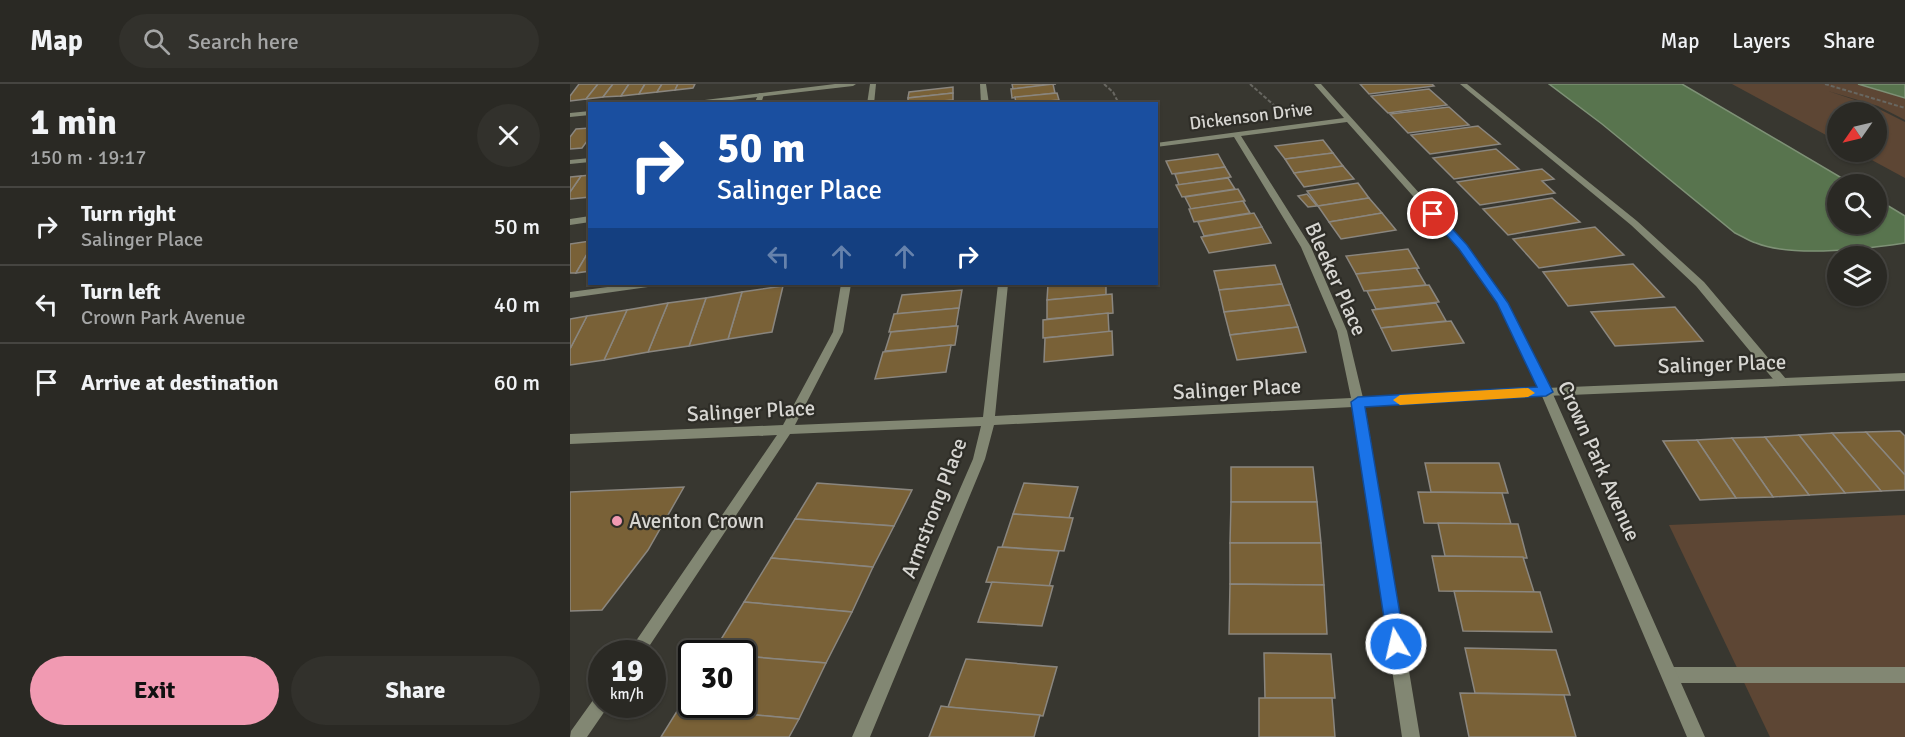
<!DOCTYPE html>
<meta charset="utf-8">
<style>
body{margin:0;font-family:Signika,sans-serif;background:#32312c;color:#f1f3f6;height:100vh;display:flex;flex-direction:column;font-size:22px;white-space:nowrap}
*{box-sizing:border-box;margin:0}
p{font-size:20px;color:#a5a6a6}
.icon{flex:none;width:33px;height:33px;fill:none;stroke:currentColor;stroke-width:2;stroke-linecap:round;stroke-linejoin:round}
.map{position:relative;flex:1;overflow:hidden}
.drawer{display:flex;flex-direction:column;background:#2a2924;width:570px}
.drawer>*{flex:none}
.hud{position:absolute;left:18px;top:18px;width:570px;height:183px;border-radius:0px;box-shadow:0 2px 4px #0004,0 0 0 2px #464541;background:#1a4fa0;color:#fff;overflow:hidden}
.needle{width:39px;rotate:236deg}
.controls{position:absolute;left:1257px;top:18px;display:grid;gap:12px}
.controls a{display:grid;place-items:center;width:60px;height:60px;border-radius:50%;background:#2a2924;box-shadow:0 2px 4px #0004,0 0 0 2px #464541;font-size:30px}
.speed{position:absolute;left:18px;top:556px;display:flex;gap:12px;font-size:30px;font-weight:700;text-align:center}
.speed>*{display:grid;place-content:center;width:78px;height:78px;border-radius:50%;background:#2a2924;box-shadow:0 2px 4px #0004,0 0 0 2px #464541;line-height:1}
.speed small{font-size:15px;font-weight:400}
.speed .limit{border:3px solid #111;border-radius:9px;background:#fff;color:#111}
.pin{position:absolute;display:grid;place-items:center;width:51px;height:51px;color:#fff;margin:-26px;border:3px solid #fff;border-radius:50%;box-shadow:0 2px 6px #0007}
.me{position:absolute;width:66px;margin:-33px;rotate:351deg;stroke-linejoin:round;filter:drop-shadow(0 0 4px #0008)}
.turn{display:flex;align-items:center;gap:21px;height:126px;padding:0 30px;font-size:27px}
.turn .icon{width:78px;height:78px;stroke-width:2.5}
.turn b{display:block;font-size:42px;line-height:51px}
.lanes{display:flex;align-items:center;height:57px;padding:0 30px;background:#0003;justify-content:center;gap:30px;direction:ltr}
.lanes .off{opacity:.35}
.round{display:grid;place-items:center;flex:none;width:63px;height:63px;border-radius:32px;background:#32312c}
.head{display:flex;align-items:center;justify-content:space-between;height:102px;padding:0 30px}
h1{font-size:36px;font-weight:800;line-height:45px}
.primary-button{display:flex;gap:12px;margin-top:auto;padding:12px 30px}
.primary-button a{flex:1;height:69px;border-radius:36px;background:#f19ab2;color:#111;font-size:24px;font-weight:800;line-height:69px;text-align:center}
.primary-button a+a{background:#32312c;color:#f1f3f6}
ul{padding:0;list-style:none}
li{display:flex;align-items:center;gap:18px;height:78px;padding:0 30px;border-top:2px solid #464541}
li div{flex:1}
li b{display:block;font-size:22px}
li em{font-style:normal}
header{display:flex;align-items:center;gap:36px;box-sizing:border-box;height:84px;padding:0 30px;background:#2a2924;border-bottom:2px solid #464541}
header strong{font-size:28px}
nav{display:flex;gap:33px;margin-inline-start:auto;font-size:21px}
.search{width:420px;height:54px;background:#32312c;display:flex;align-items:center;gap:15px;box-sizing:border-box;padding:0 21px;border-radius:33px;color:#a5a6a6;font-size:22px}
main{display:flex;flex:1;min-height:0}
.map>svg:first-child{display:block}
.green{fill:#5d4634}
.water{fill:#58744e;stroke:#7e9176;stroke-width:1.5}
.building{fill:#796137;stroke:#8a867f;stroke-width:1.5}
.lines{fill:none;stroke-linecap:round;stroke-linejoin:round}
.path{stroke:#686761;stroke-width:2;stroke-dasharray:4 2;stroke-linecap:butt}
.lane{fill:#828773;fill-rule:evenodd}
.street{fill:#828773;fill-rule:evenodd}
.route{fill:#1a73e8;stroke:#114b97;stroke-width:1.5}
.slow{fill:#f59e0b}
.poi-dot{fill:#f19ab2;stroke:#2e2d27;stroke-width:2}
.labels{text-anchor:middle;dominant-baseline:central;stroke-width:4.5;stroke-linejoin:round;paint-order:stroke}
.far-street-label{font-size:18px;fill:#d7d6d2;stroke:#2e2d27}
.street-label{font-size:21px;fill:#d7d6d2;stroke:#2e2d27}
.poi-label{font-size:21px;fill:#d7d6d2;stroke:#2e2d27;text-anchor:start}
</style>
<header>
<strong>Map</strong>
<div class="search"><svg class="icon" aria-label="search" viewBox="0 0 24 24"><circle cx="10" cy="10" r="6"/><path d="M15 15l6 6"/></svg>Search here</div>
<nav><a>Map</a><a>Layers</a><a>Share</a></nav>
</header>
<main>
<section class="drawer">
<div class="head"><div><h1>1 min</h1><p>150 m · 19:17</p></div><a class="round"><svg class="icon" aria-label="close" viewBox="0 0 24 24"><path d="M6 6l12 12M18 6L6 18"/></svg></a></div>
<ul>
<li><svg class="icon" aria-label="right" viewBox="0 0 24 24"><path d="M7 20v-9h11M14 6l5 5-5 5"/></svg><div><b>Turn right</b><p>Salinger Place</p></div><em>50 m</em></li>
<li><svg class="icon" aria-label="left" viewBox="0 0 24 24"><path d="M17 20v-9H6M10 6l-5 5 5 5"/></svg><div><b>Turn left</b><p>Crown Park Avenue</p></div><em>40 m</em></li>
<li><svg class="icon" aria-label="arrive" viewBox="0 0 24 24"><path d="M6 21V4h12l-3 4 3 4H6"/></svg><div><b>Arrive at destination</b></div><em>60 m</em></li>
</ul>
<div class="primary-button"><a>Exit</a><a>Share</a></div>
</section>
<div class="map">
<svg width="1335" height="653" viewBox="0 0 1335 653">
<rect width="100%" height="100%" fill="#383730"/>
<!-- green -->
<g class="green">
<path d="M 1162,0 L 1335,0 L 1335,36 L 1308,22 L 1258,7 L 1303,22 L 1335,38 L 1335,94 L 1287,68 L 1306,68 L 1306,28 L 1268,28 L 1267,57 Z"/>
<path d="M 1335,431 L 1335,653 L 1200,653 L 1099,441 Z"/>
</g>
<!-- water -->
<g class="water">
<path d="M 979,0 L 1112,0 L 1282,100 L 1268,100 L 1268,140 L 1306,140 L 1307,115 L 1335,132 L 1335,159 C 1295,165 1224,174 1186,159 C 1179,157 1172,152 1165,149 L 1032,40 Z"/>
<path d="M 1288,0 L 1335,0 L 1335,14 Z"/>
</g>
<!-- building -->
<g class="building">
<path d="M 9,0 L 28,0 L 16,15 L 0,17 L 0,12 Z"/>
<path d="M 28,0 L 43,0 L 33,13 L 16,15 Z"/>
<path d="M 43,0 L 59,0 L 51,12 L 33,13 Z"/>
<path d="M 59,0 L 75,0 L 69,10 L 51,12 Z"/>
<path d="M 75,0 L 92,0 L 87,8 L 69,10 Z"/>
<path d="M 92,0 L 108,0 L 105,6 L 87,8 Z"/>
<path d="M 108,0 L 125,0 L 123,4 L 105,6 Z"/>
<path d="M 442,0 L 486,0 L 443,5 Z"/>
<path d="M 483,0 L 485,9 L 442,14 L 441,5 Z"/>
<path d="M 790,0 L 862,0 L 864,2 L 799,10 Z"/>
<path d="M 383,3 L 383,9 L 338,14 L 339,8 Z"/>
<path d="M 859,5 L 877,21 L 818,29 L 801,12 Z"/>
<path d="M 383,9 L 383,16 L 338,20 L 338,14 Z"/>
<path d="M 487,9 L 489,16 L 446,20 L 445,13 Z"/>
<path d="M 879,23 L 899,41 L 838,49 L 820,30 Z"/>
<path d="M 908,42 L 930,60 L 860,70 L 841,51 Z"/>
<path d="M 20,44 L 20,53 L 12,64 L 0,65 L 0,53 L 6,45 Z"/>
<path d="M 753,56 L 763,69 L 715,75 L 705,62 Z"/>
<path d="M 926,65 L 949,85 L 884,95 L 863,74 Z"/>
<path d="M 763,69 L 773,82 L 724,89 L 715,75 Z"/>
<path d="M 648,70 L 655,83 L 602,90 L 596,77 Z"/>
<path d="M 773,82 L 784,95 L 734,103 L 724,89 Z"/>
<path d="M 655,83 L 661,93 L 609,101 L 605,90 Z"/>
<path d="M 972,85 L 984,95 L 972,97 L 985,109 L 910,121 L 887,98 Z"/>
<path d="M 20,91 L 20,113 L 0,115 L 0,108 L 11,92 Z"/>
<path d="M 11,92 L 0,108 L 0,93 Z"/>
<path d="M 658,94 L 665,105 L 612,113 L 606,101 Z"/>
<path d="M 788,99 L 799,114 L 748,122 L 737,107 Z"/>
<path d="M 668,105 L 675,117 L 621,125 L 615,113 Z"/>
<path d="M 737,110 L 747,122 L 738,123 L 728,112 Z"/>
<path d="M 799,114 L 812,129 L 759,138 L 748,122 Z"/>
<path d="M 982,114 L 1010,138 L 938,151 L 913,125 Z"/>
<path d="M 673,117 L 680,129 L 624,138 L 619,125 Z"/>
<path d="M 684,129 L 692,143 L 634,152 L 628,138 Z"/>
<path d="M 812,129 L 826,146 L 771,155 L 759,138 Z"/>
<path d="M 692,143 L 701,159 L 639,169 L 631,153 Z"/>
<path d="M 1025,143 L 1054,171 L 969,184 L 943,155 Z"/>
<path d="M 20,157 L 20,165 L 6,189 L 0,189 L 0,160 Z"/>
<path d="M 20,165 L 20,187 L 6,189 Z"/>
<path d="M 838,165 L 849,184 L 786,190 L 776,172 Z"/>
<path d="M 1063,180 L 1094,213 L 998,222 L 973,188 Z"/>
<path d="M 705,181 L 712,200 L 649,206 L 644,187 Z"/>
<path d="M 846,184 L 856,201 L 794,207 L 786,190 Z"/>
<path d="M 478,200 L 536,200 L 536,211 L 477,216 Z"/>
<path d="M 712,200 L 720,221 L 654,228 L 649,206 Z"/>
<path d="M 859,201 L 869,218 L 806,225 L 797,207 Z"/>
<path d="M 213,202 L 202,248 L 158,255 L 172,208 Z"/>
<path d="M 392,206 L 389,224 L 327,230 L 332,211 Z"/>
<path d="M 172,208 L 158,255 L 119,262 L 136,214 Z"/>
<path d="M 542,210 L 543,229 L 477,235 L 477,216 Z"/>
<path d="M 136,214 L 119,262 L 78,268 L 98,219 Z"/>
<path d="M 98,219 L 78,268 L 34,276 L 57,226 Z"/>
<path d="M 866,219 L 876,237 L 811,244 L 802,226 Z"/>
<path d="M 720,221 L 728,243 L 660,251 L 654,228 Z"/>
<path d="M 1105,223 L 1133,257 L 1045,262 L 1021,228 Z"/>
<path d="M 389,224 L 386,242 L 319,248 L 324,230 Z"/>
<path d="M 57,226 L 34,276 L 0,281 L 0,265 L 17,232 Z"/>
<path d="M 538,229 L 539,248 L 473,254 L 473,236 Z"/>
<path d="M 17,232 L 0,265 L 0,235 Z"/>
<path d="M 881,237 L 894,259 L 822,267 L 811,244 Z"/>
<path d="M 386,242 L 388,242 L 385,261 L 315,267 L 321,248 Z"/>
<path d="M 728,243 L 736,268 L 667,276 L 660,251 Z"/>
<path d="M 542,247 L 543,271 L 474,278 L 475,254 Z"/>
<path d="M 381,261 L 376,288 L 305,295 L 313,268 Z"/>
<path d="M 1330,347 L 1335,352 L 1335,391 L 1296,348 Z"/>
<path d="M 1296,348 L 1335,391 L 1335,406 L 1311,407 L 1262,349 Z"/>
<path d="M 1262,349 L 1311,407 L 1275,409 L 1229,351 Z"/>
<path d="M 1229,351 L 1275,409 L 1239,411 L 1195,353 Z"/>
<path d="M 1195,353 L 1239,411 L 1203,413 L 1162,354 Z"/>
<path d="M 1162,354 L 1203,413 L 1166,414 L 1127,356 Z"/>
<path d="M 1127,356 L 1166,414 L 1130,416 L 1093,357 Z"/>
<path d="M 855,379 L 929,379 L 938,409 L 861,408 Z"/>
<path d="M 661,383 L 743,383 L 747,418 L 661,418 Z"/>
<path d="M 247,399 L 342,406 L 324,442 L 225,435 Z"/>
<path d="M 454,399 L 508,403 L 499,434 L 443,430 Z"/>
<path d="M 114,403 L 78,466 L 32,526 L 0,527 L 0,408 Z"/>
<path d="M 848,408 L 932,409 L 941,440 L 854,439 Z"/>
<path d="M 661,418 L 747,418 L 751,459 L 660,459 Z"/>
<path d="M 443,430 L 503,434 L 494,467 L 432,463 Z"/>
<path d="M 225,435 L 324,442 L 303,483 L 201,474 Z"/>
<path d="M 868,439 L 948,440 L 957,474 L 875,472 Z"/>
<path d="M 660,459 L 751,459 L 754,501 L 660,500 Z"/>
<path d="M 428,463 L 489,467 L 479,503 L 416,498 Z"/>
<path d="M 862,472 L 953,473 L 964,508 L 869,507 Z"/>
<path d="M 201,474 L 303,483 L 282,528 L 174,518 Z"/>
<path d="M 422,498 L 483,502 L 472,542 L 408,538 Z"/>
<path d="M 660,500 L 754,501 L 757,550 L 659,550 Z"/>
<path d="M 884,507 L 970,508 L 982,548 L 893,547 Z"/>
<path d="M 174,518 L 282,528 L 256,579 L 172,572 L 172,570 L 142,570 Z"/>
<path d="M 895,564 L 986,566 L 1000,611 L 905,609 Z"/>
<path d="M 694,569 L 761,570 L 765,614 L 695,614 Z"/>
<path d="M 172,572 L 256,579 L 229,635 L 109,624 L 122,604 L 122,621 L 172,621 Z"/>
<path d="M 396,575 L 487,583 L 473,632 L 378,623 Z"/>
<path d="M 890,609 L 994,611 L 1006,653 L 899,653 Z"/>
<path d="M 689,614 L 762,614 L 765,653 L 689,653 Z"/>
<path d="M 371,622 L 378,623 L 470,631 L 464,653 L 359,653 Z"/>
<path d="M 109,624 L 229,635 L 219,653 L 91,653 Z"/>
</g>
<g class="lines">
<!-- path -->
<g class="path">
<path d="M 534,0 L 543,8 L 549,20"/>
<path d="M 680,0 L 706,23"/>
<path d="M 1255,0 L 1335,24"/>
</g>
<!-- lane -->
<g class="lane">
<path d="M 189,9 L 194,10 L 191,20 L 184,20 Z"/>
<path d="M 20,74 L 20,78 L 0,80 L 0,76 Z"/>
<path d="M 60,200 L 83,200 L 78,203 L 0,214 L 0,208 Z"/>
<path d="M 1335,289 L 1335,297 L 976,312 L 970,308 L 976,304 Z"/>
<path d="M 1100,583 L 1335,583 L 1335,599 L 1100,599 L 1094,597 L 1092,591 L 1094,585 Z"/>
</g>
<!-- street -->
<g class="street">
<path d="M 265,0 L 286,0 L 283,2 L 128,20 L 102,20 Z"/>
<path d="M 300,0 L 306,0 L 304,20 L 297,20 Z"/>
<path d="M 410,0 L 416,0 L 419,20 L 411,20 Z"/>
<path d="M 744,0 L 751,0 L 896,161 L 937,219 L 982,308 L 1135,653 L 1117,653 L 972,312 L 795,322 L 850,653 L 832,653 L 783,323 L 424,341 L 415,375 L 300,653 L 282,653 L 403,375 L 411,342 L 220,350 L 74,570 L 57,570 L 207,351 L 0,360 L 0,350 L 213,341 L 263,248 L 271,200 L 281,200 L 273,248 L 225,341 L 413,333 L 428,200 L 438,200 L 425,332 L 781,314 L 767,247 L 731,163 L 664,53 L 586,63 L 586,59 L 774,34 ZM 777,38 L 890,165 L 927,219 L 968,304 L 793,314 L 777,247 L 741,163 L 671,52 Z"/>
<path d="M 890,0 L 897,0 L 1067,137 L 1134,198 L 1216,295 L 1218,298 L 1216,301 L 1208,301 L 1126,202 L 1061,141 Z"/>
<path d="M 20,27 L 20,31 L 0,33 L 0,29 Z"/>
<path d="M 20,132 L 20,138 L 0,141 L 0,135 Z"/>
<path d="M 32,610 L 32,621 L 39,621 L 17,653 L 0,653 L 1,647 L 26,612 Z"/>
</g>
</g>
<!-- route -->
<path class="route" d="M 863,127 L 867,128 L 897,161 L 938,219 L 983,308 L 976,312 L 795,323 L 835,560 L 833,566 L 826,569 L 820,566 L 818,560 L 781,318 L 788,313 L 967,303 L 927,219 L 889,165 L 858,130 Z"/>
<!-- slow -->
<path class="slow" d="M 958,304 L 965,309 L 958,313 L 830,321 L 823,316 L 830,311 Z"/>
<!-- markers -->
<circle class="poi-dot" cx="47" cy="437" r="6"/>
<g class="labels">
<!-- far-street labels -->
<g class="far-street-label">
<text transform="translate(681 32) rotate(-7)">Dickenson Drive</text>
</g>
<!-- street labels -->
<g class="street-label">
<text transform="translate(766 195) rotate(66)">Bleeker Place</text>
<text transform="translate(1152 280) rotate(-2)">Salinger Place</text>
<text transform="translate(667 305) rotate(-3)">Salinger Place</text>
<text transform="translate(181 327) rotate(-3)">Salinger Place</text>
<text transform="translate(1029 377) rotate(66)">Crown Park Avenue</text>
<text transform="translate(364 424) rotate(-69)">Armstrong Place</text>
</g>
<!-- poi labels -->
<g class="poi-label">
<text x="59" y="437">Aventon Crown</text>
</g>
</g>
</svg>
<div class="controls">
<a><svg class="needle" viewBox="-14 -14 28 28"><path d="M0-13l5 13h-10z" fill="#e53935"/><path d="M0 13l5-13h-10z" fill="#a5a6a6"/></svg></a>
<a><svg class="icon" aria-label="search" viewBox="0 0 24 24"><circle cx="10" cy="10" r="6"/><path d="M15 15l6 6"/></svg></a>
<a><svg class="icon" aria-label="layers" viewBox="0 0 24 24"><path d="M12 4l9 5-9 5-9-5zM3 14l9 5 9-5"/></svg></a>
</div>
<div class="speed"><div>19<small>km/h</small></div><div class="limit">30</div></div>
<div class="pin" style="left:863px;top:130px;background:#d93025"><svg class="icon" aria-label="arrive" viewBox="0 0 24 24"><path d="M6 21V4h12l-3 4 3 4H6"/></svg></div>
<svg class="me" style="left:826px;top:560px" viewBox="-20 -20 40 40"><circle r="17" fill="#1a73e8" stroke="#fff" stroke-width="3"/><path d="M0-11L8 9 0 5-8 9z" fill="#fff"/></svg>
<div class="hud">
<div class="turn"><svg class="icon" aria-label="right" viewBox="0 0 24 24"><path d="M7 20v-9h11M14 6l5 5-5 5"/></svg><div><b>50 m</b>Salinger Place</div></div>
<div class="lanes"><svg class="icon off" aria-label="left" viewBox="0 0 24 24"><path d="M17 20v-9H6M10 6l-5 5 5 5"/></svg><svg class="icon off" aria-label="ahead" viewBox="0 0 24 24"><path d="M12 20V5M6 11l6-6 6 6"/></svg><svg class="icon off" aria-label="ahead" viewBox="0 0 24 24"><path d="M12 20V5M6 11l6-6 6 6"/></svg><svg class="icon" aria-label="right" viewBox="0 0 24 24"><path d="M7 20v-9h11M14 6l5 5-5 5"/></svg></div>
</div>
</div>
</main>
